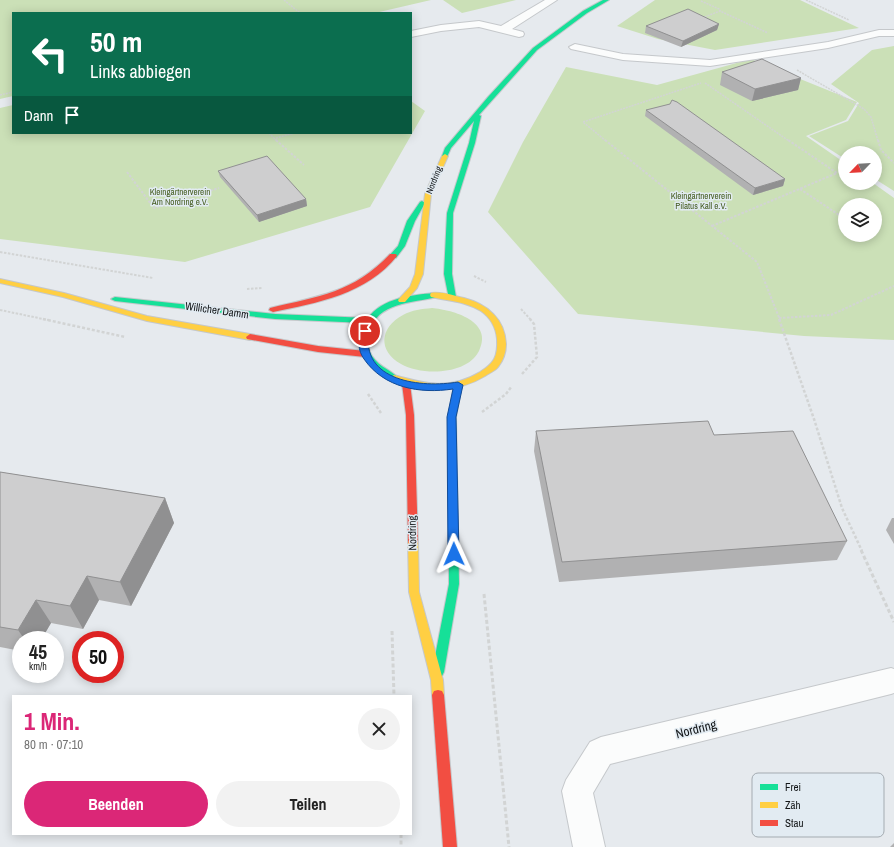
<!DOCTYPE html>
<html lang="de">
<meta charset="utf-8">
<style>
body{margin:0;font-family:"Archivo Narrow",sans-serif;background:#f2f2f2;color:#222;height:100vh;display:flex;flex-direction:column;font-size:15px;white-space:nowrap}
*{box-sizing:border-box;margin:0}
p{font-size:13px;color:#767676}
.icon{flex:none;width:22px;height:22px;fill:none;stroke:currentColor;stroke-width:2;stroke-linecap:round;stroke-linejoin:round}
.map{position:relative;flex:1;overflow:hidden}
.drawer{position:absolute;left:12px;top:695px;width:400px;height:140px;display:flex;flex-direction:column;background:#fff;border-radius:0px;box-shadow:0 2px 10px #0003}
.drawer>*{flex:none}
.guide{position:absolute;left:12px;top:12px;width:400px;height:122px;border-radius:0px;box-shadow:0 2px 10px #0003;background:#0b6e4f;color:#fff;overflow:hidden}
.needle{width:26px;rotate:245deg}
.fabs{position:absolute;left:838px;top:146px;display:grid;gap:8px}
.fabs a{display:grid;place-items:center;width:44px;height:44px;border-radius:50%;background:#fff;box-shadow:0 2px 10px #0003;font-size:20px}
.speed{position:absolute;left:12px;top:631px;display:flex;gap:8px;font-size:20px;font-weight:700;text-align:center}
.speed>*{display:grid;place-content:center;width:52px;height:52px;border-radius:50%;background:#fff;box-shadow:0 2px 10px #0003;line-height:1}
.speed small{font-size:10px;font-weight:400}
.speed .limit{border:6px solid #d22;background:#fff;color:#111}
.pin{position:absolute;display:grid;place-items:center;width:34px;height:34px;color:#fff;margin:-17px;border:2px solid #fff;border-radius:50%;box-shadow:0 1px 4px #0007}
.me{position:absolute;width:44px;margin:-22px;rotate:359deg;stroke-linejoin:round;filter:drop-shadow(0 0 3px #0008)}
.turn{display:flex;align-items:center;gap:14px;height:84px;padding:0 12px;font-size:18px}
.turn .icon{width:52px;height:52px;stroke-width:2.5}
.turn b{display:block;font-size:28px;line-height:34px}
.then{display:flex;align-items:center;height:38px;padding:0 12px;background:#0003;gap:8px;font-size:15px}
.round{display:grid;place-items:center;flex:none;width:42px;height:42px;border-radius:21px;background:#f2f2f2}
.summary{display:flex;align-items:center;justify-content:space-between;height:68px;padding:0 12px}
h1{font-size:24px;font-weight:700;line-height:30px;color:#db2777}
.action{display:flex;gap:8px;margin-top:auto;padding:8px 12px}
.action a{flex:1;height:46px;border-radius:24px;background:#db2777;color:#fff;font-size:16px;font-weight:700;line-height:46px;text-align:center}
.action a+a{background:#f2f2f2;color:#222}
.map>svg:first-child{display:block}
.green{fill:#cbe0b7;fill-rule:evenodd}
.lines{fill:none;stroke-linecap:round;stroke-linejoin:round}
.lane-casing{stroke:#c5c8cb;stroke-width:2}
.street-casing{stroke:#c5c8cb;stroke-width:2}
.fast-casing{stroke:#c5c8cb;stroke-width:2}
.slow-casing{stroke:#c5c8cb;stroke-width:2}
.jam-casing{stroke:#c5c8cb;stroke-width:2}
.path-far3{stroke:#d2d4d4;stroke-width:1.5;stroke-dasharray:2 1;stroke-linecap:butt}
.path-far2{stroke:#d2d4d4;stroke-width:2;stroke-dasharray:2.5 1.5;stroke-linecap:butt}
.path-far1{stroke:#d2d4d4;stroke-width:2.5;stroke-dasharray:3 2;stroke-linecap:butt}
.path{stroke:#d2d4d4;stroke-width:3;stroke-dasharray:4 2.5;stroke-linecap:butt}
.lane{fill:#fbfcfc;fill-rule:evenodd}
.street{fill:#fbfcfc;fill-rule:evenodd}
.fast{fill:#16e098;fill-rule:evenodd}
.slow{fill:#ffcf43;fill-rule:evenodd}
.jam{fill:#f24e42;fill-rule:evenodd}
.wall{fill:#b1b1b2}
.shaded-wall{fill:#909091}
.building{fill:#cececf;stroke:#909091}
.route{fill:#1a73e8;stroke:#114b97}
.labels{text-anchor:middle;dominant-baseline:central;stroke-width:3;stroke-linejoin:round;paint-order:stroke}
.far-street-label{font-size:9px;fill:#131618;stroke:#e2ebf2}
.far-park-label{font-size:9px;fill:#455d21;stroke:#e2ebf2}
.street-label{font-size:11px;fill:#131618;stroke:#e2ebf2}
.near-street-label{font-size:13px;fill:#131618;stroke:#e2ebf2}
.key{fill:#e2ebf2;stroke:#a4abb1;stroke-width:1}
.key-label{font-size:11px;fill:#131618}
</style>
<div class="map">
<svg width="894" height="847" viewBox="0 0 894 847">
<rect width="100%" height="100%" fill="#e6eaee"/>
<!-- green -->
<g class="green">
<path d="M 0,0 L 431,0 L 375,13 L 13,13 L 13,96 L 0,99 Z"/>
<path d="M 443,0 L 516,0 L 462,13 Z"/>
<path d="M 655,0 L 800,0 L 859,28 L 715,50 L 658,39 L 617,26 Z"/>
<path d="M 894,46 L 894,191 L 875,179 L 875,153 L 845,153 L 845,159 L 809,136 L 848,121 L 859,103 L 831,84 L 872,50 Z"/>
<path d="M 751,59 L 857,102 L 846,120 L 806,136 L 845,163 L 845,183 L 873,183 L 894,198 L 894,340 L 804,336 L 578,314 L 488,212 L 523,142 L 566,67 L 657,85 ZM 845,205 L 875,205 L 875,235 L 845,235 Z"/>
<path d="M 411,101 L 425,111 L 370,207 L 185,262 L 0,239 L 0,108 L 13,105 L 13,133 L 411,133 Z"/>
<path d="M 432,308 C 453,310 494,321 479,351 C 467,375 422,376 401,364 C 378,351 379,328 403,315 C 412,310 422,309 432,308 Z"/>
</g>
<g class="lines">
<defs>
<g id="lane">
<path d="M 545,0 L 557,0 L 512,29 L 523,32 L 524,34 L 523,36 L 519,37 L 479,27 L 441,31 L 411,37 L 411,31 L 441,25 L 479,21 L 501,26 Z"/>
<path d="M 879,30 L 894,30 L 894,36 L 879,36 L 828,48 L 710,66 L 623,60 L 571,49 L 569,47 L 575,44 L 623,54 L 710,60 L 828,42 Z"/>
</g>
<path id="street" d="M 891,668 L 894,669 L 894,693 L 891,694 L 610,764 L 593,793 L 605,847 L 573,847 L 562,791 L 566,780 L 590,742 L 601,737 Z"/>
<g id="fast">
<path d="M 603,0 L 609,0 L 587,13 L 537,50 L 479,115 L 481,116 L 475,143 L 453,213 L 452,274 L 456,297 L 452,299 L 449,299 L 444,274 L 447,213 L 469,143 L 474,121 L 451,148 L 447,157 L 445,158 L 442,156 L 445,148 L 488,97 L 533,48 L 583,11 Z"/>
<path d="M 422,201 L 425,203 L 415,221 L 405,246 L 396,258 L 390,258 L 389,256 L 398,246 L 407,221 L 420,202 Z"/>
<path d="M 434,293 L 438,295 L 437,297 C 413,303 377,302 369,332 C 367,340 368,349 372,356 C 380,368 392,370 398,378 L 394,381 C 371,374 350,346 365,323 L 275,319 L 115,301 L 111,299 L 115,297 L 275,314 L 368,318 C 382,298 412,295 434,293 Z"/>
<path d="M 458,382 L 462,385 L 456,417 L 459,584 L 444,672 L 442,676 L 438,677 L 434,676 L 432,672 L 449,584 L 448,417 L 454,385 Z"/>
</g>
<g id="slow">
<path d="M 445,154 L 448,156 L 431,194 L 423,274 L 417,288 L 405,302 L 399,302 L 398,300 L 410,287 L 415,274 L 425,194 L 442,156 Z"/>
<path d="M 0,279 L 64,293 L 147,316 L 250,334 L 254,337 L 250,340 L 147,321 L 63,297 L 0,283 Z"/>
<path d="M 431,293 C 441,291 455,296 464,298 C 487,304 505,319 506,344 C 506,352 503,361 498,367 C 495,371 489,373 485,376 C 456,394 422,392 391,380 L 390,378 L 394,375 C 425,384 450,390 480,372 C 494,363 498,357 497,339 C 496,328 491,318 481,311 C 465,301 448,301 431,297 L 430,295 Z"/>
<path d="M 413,537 L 417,538 L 418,541 L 419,592 L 443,680 L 444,695 L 442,699 L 438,700 L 434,699 L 432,695 L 431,680 L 409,592 L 408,541 L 409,538 Z"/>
</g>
<g id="jam">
<path d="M 390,254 L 396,254 L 397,256 C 367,294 317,303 273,312 L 269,310 L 270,308 C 319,296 353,293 390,254 Z"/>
<path d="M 250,334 L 318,346 L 365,351 L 369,354 L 365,357 L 318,352 L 247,339 L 246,337 Z"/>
<path d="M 406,381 L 410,384 L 414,415 L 418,541 L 417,544 L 413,545 L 409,544 L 408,541 L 406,415 L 402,384 Z"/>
<path d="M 438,690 L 442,691 L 444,695 L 457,847 L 443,847 L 432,695 L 434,691 Z"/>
</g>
</defs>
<!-- lane casing -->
<use href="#lane" class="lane-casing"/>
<!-- street casing -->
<use href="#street" class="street-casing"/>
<!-- fast casing -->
<use href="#fast" class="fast-casing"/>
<!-- slow casing -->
<use href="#slow" class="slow-casing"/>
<!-- jam casing -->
<use href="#jam" class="jam-casing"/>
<!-- path-far3 -->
<g class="path-far3">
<path d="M 284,0 L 300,13"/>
<path d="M 806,0 L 849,20"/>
<path d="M 701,1 L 719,9 L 720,11"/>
<path d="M 702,18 L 720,11 L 768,33"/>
<path d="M 797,70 L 864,109 L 871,117 L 878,141"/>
<path d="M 705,83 L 789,141"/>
<path d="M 0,95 L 13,92"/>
<path d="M 269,133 L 277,141"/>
<path d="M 276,138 L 294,133"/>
<path d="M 606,141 L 583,122 L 701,83"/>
</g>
<!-- path-far2 -->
<g class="path-far2">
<path d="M 276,140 L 304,165"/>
<path d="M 605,140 L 757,262 L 780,320"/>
<path d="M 878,140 L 881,150 L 894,163"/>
<path d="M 127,172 L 154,208 L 219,188"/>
<path d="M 800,189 L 845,219"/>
<path d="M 712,226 L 837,173 L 788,140"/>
<path d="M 0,252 L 153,278"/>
<path d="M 474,276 L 486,282"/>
<path d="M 247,289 L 262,288"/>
<path d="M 521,309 L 531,320"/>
<path d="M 0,310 L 48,320"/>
<path d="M 779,318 L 831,315 L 894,286"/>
</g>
<!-- path-far1 -->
<g class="path-far1">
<path d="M 43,319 L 125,337"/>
<path d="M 779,319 L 814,419 L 842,508 L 862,551"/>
<path d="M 522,374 L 537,357 L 534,324 L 530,319"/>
<path d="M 368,394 L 381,413"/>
<path d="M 482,412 L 506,394 L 512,386"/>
</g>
<!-- path -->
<g class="path">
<path d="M 861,550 L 894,622"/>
<path d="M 484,594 L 509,847"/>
<path d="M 392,631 L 394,696"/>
<path d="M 401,834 L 401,847"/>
</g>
<!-- lane -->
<use href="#lane" class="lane"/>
<!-- street -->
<use href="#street" class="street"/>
<!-- fast -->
<use href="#fast" class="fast"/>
<!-- slow -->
<use href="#slow" class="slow"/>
<!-- jam -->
<use href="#jam" class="jam"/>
</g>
<!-- wall -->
<g class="wall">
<path d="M 719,24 L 717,30 L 681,47 L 645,33 L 646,26 Z"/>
<path d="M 722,72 L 801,78 L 798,90 L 752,101 L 720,85 Z"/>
<path d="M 646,110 L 785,179 L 783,186 L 753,195 L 645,116 Z"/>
<path d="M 218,171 L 306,199 L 307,206 L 259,222 L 220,177 Z"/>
<path d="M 536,431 L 714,435 L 847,541 L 837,560 L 559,582 L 534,451 Z"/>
<path d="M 0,472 L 165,498 L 174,523 L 131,606 L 99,600 L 83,629 L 51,623 L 41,640 L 21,640 L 21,651 L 0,647 Z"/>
<path d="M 892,518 L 894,518 L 894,544 L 886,530 Z"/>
<path d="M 894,843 L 894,847 L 890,847 Z"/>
</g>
<!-- shaded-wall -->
<g class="shaded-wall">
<path d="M 719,24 L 717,30 L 681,47 L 683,41 Z"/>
<path d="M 801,78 L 798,90 L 752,101 L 755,89 Z"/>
<path d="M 785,179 L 783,186 L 753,195 L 755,188 Z"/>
<path d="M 306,199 L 307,206 L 259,222 L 257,215 Z"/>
<path d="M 165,498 L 174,523 L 131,606 L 120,582 Z"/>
<path d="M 87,576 L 99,600 L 83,629 L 70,606 Z"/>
<path d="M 36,600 L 51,623 L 41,640 L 25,640 L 18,630 Z"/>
</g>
<!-- building -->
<g class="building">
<path d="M 688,9 L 719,24 L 683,41 L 646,26 Z"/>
<path d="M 762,59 L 801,78 L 755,89 L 722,72 Z"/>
<path d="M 672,100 L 677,102 L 785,179 L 755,188 L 646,110 L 670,104 Z"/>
<path d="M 267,156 L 306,199 L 257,215 L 218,171 Z"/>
<path d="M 708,421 L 714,435 L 793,431 L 847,541 L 562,562 L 536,431 Z"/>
<path d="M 0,472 L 165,498 L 120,582 L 87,576 L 70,606 L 36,600 L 18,630 L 0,627 Z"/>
</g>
<!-- route -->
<path class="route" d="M 362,329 L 365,329 L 369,331 C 360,382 422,388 458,382 L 463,385 L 456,417 L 459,554 L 457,557 L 454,558 L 450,557 L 448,554 L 447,417 L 453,389 C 420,394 384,388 364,359 C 358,351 357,339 362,329 Z"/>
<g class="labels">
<!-- far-street labels -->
<g class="far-street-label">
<text transform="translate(434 180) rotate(-68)">Nordring</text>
</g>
<!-- far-park labels -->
<g class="far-park-label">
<text x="180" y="192">Kleingärtnerverein<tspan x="180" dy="10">Am Nordring e.V.</tspan></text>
<text x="701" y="196">Kleingärtnerverein<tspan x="701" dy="10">Pilatus Kall e.V.</tspan></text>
</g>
<!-- street labels -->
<g class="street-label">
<text transform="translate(217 310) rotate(8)">Willicher Damm</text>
<text transform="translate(412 533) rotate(-91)">Nordring</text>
</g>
<!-- near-street labels -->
<g class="near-street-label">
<text transform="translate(696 729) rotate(-14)">Nordring</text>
</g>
</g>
<!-- legend -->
<rect x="752" y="773" width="132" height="64" rx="6" class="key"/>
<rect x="760" y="784" width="18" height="6" fill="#16e098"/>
<rect x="760" y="802" width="18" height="6" fill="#ffcf43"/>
<rect x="760" y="820" width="18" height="6" fill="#f24e42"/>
<g class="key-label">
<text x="785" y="791">Frei</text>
<text x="785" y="809">Zäh</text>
<text x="785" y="827">Stau</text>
</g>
</svg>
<div class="fabs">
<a><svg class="needle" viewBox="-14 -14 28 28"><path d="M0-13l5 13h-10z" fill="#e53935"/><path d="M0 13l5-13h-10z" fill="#767676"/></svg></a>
<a><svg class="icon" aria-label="layers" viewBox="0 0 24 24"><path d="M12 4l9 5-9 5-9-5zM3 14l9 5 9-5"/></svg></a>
</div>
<div class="speed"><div>45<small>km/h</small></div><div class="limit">50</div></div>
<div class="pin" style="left:365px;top:331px;background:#d93025"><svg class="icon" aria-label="arrive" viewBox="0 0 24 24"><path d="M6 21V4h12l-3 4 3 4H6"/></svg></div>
<svg class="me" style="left:454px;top:554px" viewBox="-20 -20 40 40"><path d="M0-17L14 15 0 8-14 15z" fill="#1a73e8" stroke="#fff" stroke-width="4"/></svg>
<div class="guide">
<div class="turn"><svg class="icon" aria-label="left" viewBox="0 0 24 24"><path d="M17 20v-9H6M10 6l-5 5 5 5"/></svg><div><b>50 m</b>Links abbiegen</div></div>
<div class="then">Dann<svg class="icon" aria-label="arrive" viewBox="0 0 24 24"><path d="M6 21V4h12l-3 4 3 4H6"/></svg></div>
</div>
<section class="drawer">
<div class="summary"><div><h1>1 Min.</h1><p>80 m · 07:10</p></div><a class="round"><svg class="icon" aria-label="close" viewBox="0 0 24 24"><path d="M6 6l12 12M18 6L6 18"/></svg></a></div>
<div class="action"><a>Beenden</a><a>Teilen</a></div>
</section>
</div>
